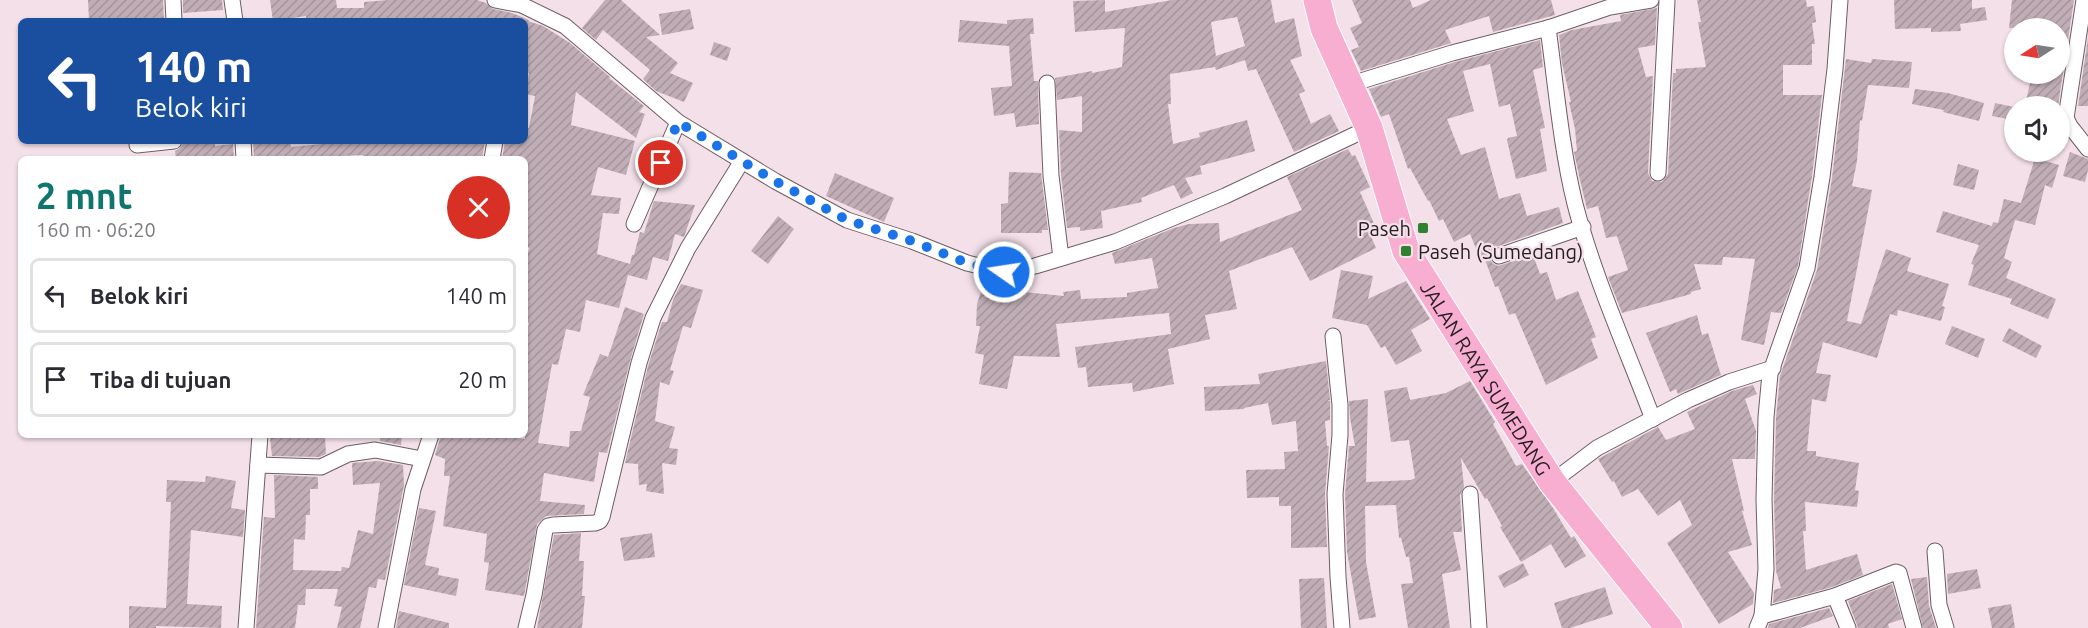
<!DOCTYPE html>
<html lang="id">
<meta charset="utf-8">
<style>
body{margin:0;font-family:Ubuntu,sans-serif;background:#f2f2f3;color:#2b2b33;height:100vh;display:flex;flex-direction:column;font-size:22px;white-space:nowrap}
*{box-sizing:border-box;margin:0}
p{font-size:20px;color:#7c7c81}
.icon{flex:none;width:33px;height:33px;fill:none;stroke:currentColor;stroke-width:2;stroke-linecap:round;stroke-linejoin:round}
.map{position:relative;flex:1;overflow:hidden}
.sheet{position:absolute;left:18px;top:156px;width:510px;height:282px;display:flex;flex-direction:column;background:#fff;border-radius:9px;box-shadow:0 2px 4px #0004}
.sheet>*{flex:none}
.top-card{position:absolute;left:18px;top:18px;width:510px;height:126px;border-radius:9px;box-shadow:0 2px 4px #0004;background:#1a4fa0;color:#fff;overflow:hidden}
.needle{width:39px;rotate:258deg}
.fabs{position:absolute;left:2004px;top:18px;display:grid;gap:12px}
.fabs a{display:grid;place-items:center;width:66px;height:66px;border-radius:50%;background:#fff;box-shadow:0 2px 4px #0004;font-size:30px}
.pin{position:absolute;display:grid;place-items:center;width:51px;height:51px;color:#fff;margin:-26px;border:3px solid #fff;border-radius:50%;box-shadow:0 2px 6px #0007}
.me{position:absolute;width:66px;margin:-33px;rotate:283deg;stroke-linejoin:round;filter:drop-shadow(0 0 4px #0008)}
.turn{display:flex;align-items:center;gap:21px;height:126px;padding:0 18px;font-size:27px}
.turn .icon{width:78px;height:78px;stroke-width:2.5}
.turn b{display:block;font-size:42px;line-height:51px}
.round{display:grid;place-items:center;flex:none;width:63px;height:63px;border-radius:32px;background:#f2f2f3}
.summary{display:flex;align-items:center;justify-content:space-between;height:102px;padding:0 18px}
h1{font-size:36px;font-weight:700;line-height:45px;color:#0f766e}
ul{padding:0;list-style:none}
li{display:flex;align-items:center;gap:18px;height:75px;margin:0 12px 9px;padding:0 6px;border:3px solid #e1e1e2;border-radius:9px}
li div{flex:1}
li b{display:block;font-size:22px}
li em{font-style:normal}
.map>svg:first-child{display:block}
.building{fill:url(#building-hatch);fill-rule:evenodd}
.lines{fill:none;stroke-linecap:round;stroke-linejoin:round}
.street-casing{stroke:#6f5d65;stroke-width:17}
.highway-casing{stroke:#fff;stroke-width:29}
.street{stroke:#fff;stroke-width:15}
.highway{stroke:#f7aed1;stroke-width:27}
.route{stroke:#1a73e8;stroke-width:10;stroke-dasharray:0 18}
.poi-dot{fill:#2e822f;stroke:#f4e0e9;stroke-width:2}
.labels{text-anchor:middle;dominant-baseline:central;stroke-width:4.5;stroke-linejoin:round;paint-order:stroke}
.poi-label{font-size:20px;fill:#251e21;stroke:#f4e0e9;text-anchor:end}
.street-label{font-size:20px;fill:#251e21;stroke:#f4e0e9}
</style>
<div class="map">
<svg width="2088" height="628" viewBox="0 0 2088 628">
<defs>
<pattern id="building-hatch" width="6" height="6" patternUnits="userSpaceOnUse" patternTransform="scale(1.5)"><rect width="6" height="6" fill="#c0adb6"/><path d="M-1 1l2-2M0 6l6-6M5 7l2-2" fill="none" stroke="#a5949c"/></pattern>
</defs>
<rect width="100%" height="100%" fill="#f4e0e9"/>
<!-- building -->
<g class="building">
<path d="M 88,0 L 163,0 L 164,21 L 89,21 Z"/>
<path d="M 183,0 L 222,0 L 223,10 L 183,13 Z"/>
<path d="M 270,0 L 336,0 L 337,8 L 364,8 L 364,2 L 388,0 L 477,0 L 486,3 L 493,9 L 512,13 L 529,20 L 528,21 L 543,26 L 570,43 L 610,77 L 609,78 L 644,106 L 639,112 L 645,114 L 636,138 L 576,92 L 571,125 L 635,141 L 626,175 L 598,167 L 591,195 L 621,198 L 619,214 L 603,213 L 597,254 L 630,264 L 632,255 L 634,255 L 640,232 L 644,233 L 654,201 L 695,205 L 684,237 L 675,234 L 668,261 L 653,257 L 647,280 L 628,275 L 619,308 L 586,300 L 580,332 L 566,329 L 558,365 L 552,364 L 538,443 L 569,447 L 570,431 L 581,431 L 590,397 L 583,395 L 600,354 L 608,357 L 625,307 L 644,314 L 630,361 L 607,453 L 599,452 L 594,482 L 544,473 L 540,501 L 585,505 L 584,514 L 546,516 L 537,524 L 524,596 L 485,590 L 489,563 L 484,562 L 487,534 L 443,526 L 450,476 L 444,476 L 445,459 L 435,455 L 441,435 L 494,435 L 525,439 L 525,377 L 528,359 L 525,358 L 525,343 L 529,323 L 525,322 L 525,259 L 530,248 L 525,246 L 525,159 L 502,159 L 505,141 L 525,141 L 525,128 L 529,128 L 535,96 L 525,94 L 529,73 L 525,72 L 525,21 L 306,21 L 306,16 L 273,21 Z"/>
<path d="M 605,0 L 621,0 L 660,35 L 646,37 L 678,63 L 670,73 L 693,83 L 684,102 L 656,91 L 643,79 L 650,70 L 603,30 L 596,40 L 582,28 Z"/>
<path d="M 1105,0 L 1105,12 L 1172,0 L 1271,0 L 1275,23 L 1294,18 L 1302,56 L 1290,60 L 1305,91 L 1299,94 L 1311,124 L 1330,114 L 1339,131 L 1294,152 L 1256,69 L 1248,71 L 1245,60 L 1216,70 L 1215,67 L 1170,74 L 1171,104 L 1168,104 L 1173,144 L 1200,137 L 1199,133 L 1247,120 L 1255,151 L 1200,166 L 1202,174 L 1185,178 L 1193,193 L 1181,199 L 1174,185 L 1141,198 L 1142,202 L 1101,211 L 1103,228 L 1080,231 L 1080,227 L 1067,228 L 1061,175 L 1059,130 L 1082,132 L 1082,96 L 1057,100 L 1055,78 L 1092,71 L 1092,73 L 1122,67 L 1125,28 L 1075,32 L 1073,1 ZM 1237,17 L 1245,46 L 1216,56 L 1211,22 Z"/>
<path d="M 1352,0 L 1410,0 L 1413,8 L 1431,0 L 1551,0 L 1555,15 L 1493,32 L 1489,16 L 1445,30 L 1451,43 L 1361,71 L 1351,50 L 1359,47 L 1350,28 L 1362,23 Z"/>
<path d="M 1697,0 L 1806,0 L 1807,7 L 1814,6 L 1816,22 L 1812,23 L 1815,44 L 1812,44 L 1812,65 L 1783,65 L 1783,95 L 1822,95 L 1812,176 L 1798,266 L 1781,313 L 1771,312 L 1764,345 L 1741,340 L 1755,259 L 1723,257 L 1722,265 L 1694,264 L 1701,289 L 1691,292 L 1691,294 L 1622,313 L 1608,277 L 1628,270 L 1617,236 L 1606,238 L 1598,206 L 1587,209 L 1580,180 L 1574,152 L 1577,151 L 1575,129 L 1569,102 L 1571,102 L 1562,63 L 1559,35 L 1572,30 L 1621,21 L 1620,15 L 1657,8 L 1655,45 L 1638,48 L 1646,77 L 1653,76 L 1648,173 L 1652,181 L 1662,182 L 1668,174 L 1673,73 L 1676,73 L 1676,69 L 1706,67 L 1698,22 L 1701,22 Z"/>
<path d="M 1894,0 L 1972,0 L 1972,9 L 1985,7 L 1987,20 L 1960,24 L 1961,31 L 1931,32 L 1931,28 L 1895,29 Z"/>
<path d="M 2012,0 L 2074,0 L 2058,106 L 2025,106 L 2032,74 L 2060,74 L 2060,28 L 2009,28 Z"/>
<path d="M 690,9 L 694,29 L 662,35 L 659,14 Z"/>
<path d="M 1033,18 L 1034,34 L 1030,34 L 1034,81 L 1038,81 L 1039,124 L 1016,127 L 1014,113 L 994,116 L 991,88 L 1012,86 L 1009,46 L 958,42 L 960,20 L 1007,24 L 1007,20 Z"/>
<path d="M 2088,38 L 2088,106 L 2078,106 Z"/>
<path d="M 1540,40 L 1543,67 L 1533,70 L 1545,128 L 1540,129 L 1547,171 L 1516,179 L 1507,140 L 1508,138 L 1517,136 L 1510,104 L 1499,107 L 1490,64 L 1463,71 L 1474,111 L 1447,119 L 1461,155 L 1485,147 L 1499,199 L 1520,193 L 1527,216 L 1559,207 L 1563,223 L 1496,247 L 1489,255 L 1492,263 L 1498,266 L 1533,255 L 1540,274 L 1547,272 L 1556,300 L 1578,291 L 1596,337 L 1591,339 L 1598,358 L 1546,385 L 1515,313 L 1509,315 L 1498,286 L 1495,287 L 1484,257 L 1480,258 L 1470,234 L 1454,242 L 1443,219 L 1439,221 L 1429,200 L 1428,201 L 1410,168 L 1408,169 L 1389,114 L 1381,117 L 1369,89 L 1455,62 Z"/>
<path d="M 714,42 L 731,48 L 727,61 L 710,55 Z"/>
<path d="M 1846,59 L 1871,63 L 1872,59 L 1912,62 L 1909,88 L 1868,85 L 1862,121 L 1860,120 L 1857,161 L 1852,186 L 1872,190 L 1847,321 L 1861,324 L 1886,249 L 1911,258 L 1907,271 L 1949,284 L 1942,306 L 1945,307 L 1941,321 L 1898,310 L 1897,316 L 1890,314 L 1877,358 L 1823,342 L 1816,373 L 1831,375 L 1826,402 L 1812,399 L 1807,451 L 1816,451 L 1816,456 L 1859,463 L 1855,490 L 1859,491 L 1857,507 L 1805,502 L 1806,531 L 1803,531 L 1806,570 L 1857,554 L 1863,575 L 1832,587 L 1773,603 L 1774,590 L 1781,588 L 1776,571 L 1774,499 L 1776,418 L 1780,376 L 1817,270 L 1832,178 Z"/>
<path d="M 1915,89 L 1948,93 L 1984,103 L 1979,121 L 1943,112 L 1944,110 L 1912,104 Z"/>
<path d="M 1995,103 L 2014,107 L 2013,120 L 1992,116 Z"/>
<path d="M 184,141 L 215,141 L 215,146 L 233,144 L 234,159 L 176,159 L 175,151 L 180,148 Z"/>
<path d="M 253,141 L 290,141 L 291,147 L 352,141 L 485,141 L 482,159 L 363,159 L 363,155 L 322,157 L 322,159 L 254,159 Z"/>
<path d="M 1348,149 L 1352,156 L 1355,155 L 1370,187 L 1360,192 L 1376,228 L 1369,232 L 1376,248 L 1310,281 L 1292,247 L 1229,271 L 1237,309 L 1205,315 L 1210,339 L 1168,349 L 1174,384 L 1133,392 L 1132,383 L 1088,387 L 1086,367 L 1078,368 L 1075,347 L 1171,334 L 1169,313 L 1056,324 L 1060,357 L 1014,356 L 1007,389 L 979,384 L 984,355 L 975,353 L 980,326 L 976,326 L 977,304 L 984,282 L 1013,291 L 1064,296 L 1063,292 L 1080,290 L 1081,299 L 1127,297 L 1127,293 L 1158,288 L 1152,258 L 1115,264 L 1112,253 L 1174,228 L 1189,224 L 1219,223 L 1220,242 L 1302,210 L 1287,177 Z"/>
<path d="M 2070,152 L 2088,159 L 2088,170 L 2085,182 L 2063,176 Z"/>
<path d="M 2035,158 L 2059,165 L 2052,188 L 2045,185 L 2035,225 L 2015,220 L 2004,258 L 2012,262 L 2006,278 L 2056,299 L 2048,319 L 2010,304 L 2012,299 L 1968,285 L 1974,265 L 1971,264 L 1979,245 L 1936,232 L 1943,211 L 1992,226 L 1993,222 L 1998,223 L 2004,199 L 2021,203 Z"/>
<path d="M 1958,164 L 1979,170 L 1974,190 L 1953,185 Z"/>
<path d="M 1009,172 L 1041,173 L 1048,230 L 1042,230 L 1042,233 L 1001,233 L 1001,204 L 1008,203 Z"/>
<path d="M 835,173 L 894,198 L 884,222 L 826,196 Z"/>
<path d="M 778,216 L 794,229 L 768,264 L 751,251 Z"/>
<path d="M 1341,270 L 1373,276 L 1368,299 L 1406,281 L 1430,319 L 1411,330 L 1422,351 L 1396,365 L 1385,346 L 1381,348 L 1367,325 L 1332,318 Z"/>
<path d="M 681,284 L 703,290 L 691,328 L 683,326 L 670,370 L 674,371 L 669,385 L 660,382 L 655,421 L 675,427 L 669,448 L 678,449 L 676,465 L 662,463 L 664,494 L 646,491 L 647,484 L 639,485 L 638,464 L 625,463 L 648,366 L 662,322 L 667,322 L 673,300 Z"/>
<path d="M 1697,315 L 1702,335 L 1708,333 L 1721,375 L 1678,394 L 1676,389 L 1670,392 L 1646,333 Z"/>
<path d="M 1952,326 L 1985,339 L 1978,358 L 1945,344 Z"/>
<path d="M 2009,328 L 2042,346 L 2036,358 L 2002,341 Z"/>
<path d="M 1326,361 L 1330,400 L 1327,401 L 1330,401 L 1330,420 L 1325,421 L 1327,446 L 1329,446 L 1325,494 L 1327,547 L 1291,548 L 1291,506 L 1279,506 L 1279,497 L 1247,498 L 1246,470 L 1285,469 L 1284,452 L 1298,451 L 1296,421 L 1272,425 L 1268,403 L 1244,408 L 1244,409 L 1205,411 L 1204,387 L 1260,384 L 1258,374 Z"/>
<path d="M 1470,381 L 1495,422 L 1493,424 L 1516,466 L 1522,464 L 1553,508 L 1571,538 L 1574,536 L 1586,556 L 1565,568 L 1551,544 L 1521,562 L 1500,527 L 1502,526 L 1487,498 L 1485,499 L 1461,458 L 1464,487 L 1460,495 L 1462,532 L 1453,532 L 1461,570 L 1442,574 L 1450,628 L 1408,628 L 1401,584 L 1413,583 L 1409,557 L 1406,557 L 1401,538 L 1399,538 L 1396,505 L 1365,506 L 1366,562 L 1376,617 L 1359,620 L 1347,552 L 1345,494 L 1349,446 L 1355,446 L 1350,418 L 1349,401 L 1368,399 L 1366,482 L 1411,480 L 1415,478 L 1409,440 L 1391,442 L 1384,391 L 1407,387 L 1410,400 L 1446,393 Z"/>
<path d="M 1753,385 L 1757,394 L 1745,399 L 1756,431 L 1755,459 L 1732,459 L 1744,511 L 1742,511 L 1752,545 L 1728,552 L 1754,593 L 1753,604 L 1719,624 L 1667,543 L 1692,525 L 1680,500 L 1658,516 L 1638,489 L 1622,497 L 1614,481 L 1612,482 L 1598,459 L 1658,427 L 1666,440 L 1695,429 L 1687,412 L 1732,391 Z"/>
<path d="M 381,435 L 402,435 L 401,445 L 380,441 Z"/>
<path d="M 300,436 L 325,437 L 326,454 L 319,457 L 272,456 L 270,438 Z"/>
<path d="M 378,461 L 403,465 L 404,485 L 385,580 L 378,579 L 376,588 L 369,587 L 360,628 L 337,628 L 342,607 L 334,606 L 338,589 L 306,589 L 305,605 L 298,605 L 295,628 L 256,628 L 264,517 L 275,518 L 274,475 L 318,477 L 318,489 L 310,489 L 310,515 L 306,515 L 305,540 L 294,539 L 293,570 L 341,571 L 342,567 L 349,568 L 358,530 L 373,534 L 380,483 L 353,485 L 352,463 Z"/>
<path d="M 206,476 L 236,481 L 231,508 L 245,510 L 243,537 L 191,530 L 187,604 L 222,606 L 221,628 L 156,626 L 156,628 L 129,628 L 129,606 L 166,608 L 171,502 L 166,502 L 167,480 L 205,482 Z"/>
<path d="M 419,508 L 436,511 L 425,565 L 439,568 L 438,575 L 459,579 L 456,596 L 404,585 Z"/>
<path d="M 581,533 L 579,561 L 584,561 L 582,596 L 585,596 L 582,628 L 537,628 L 554,535 Z"/>
<path d="M 652,533 L 655,557 L 624,561 L 620,538 Z"/>
<path d="M 1523,563 L 1529,575 L 1504,588 L 1498,576 Z"/>
<path d="M 1977,569 L 1981,588 L 1948,594 L 1947,574 Z"/>
<path d="M 1927,577 L 1929,606 L 1936,628 L 1923,628 L 1911,579 Z"/>
<path d="M 1324,578 L 1327,628 L 1301,628 L 1299,579 Z"/>
<path d="M 1892,584 L 1902,619 L 1888,624 L 1889,628 L 1858,628 L 1848,601 Z"/>
<path d="M 1605,587 L 1613,614 L 1570,628 L 1562,628 L 1554,603 Z"/>
<path d="M 2011,604 L 2015,628 L 1992,628 L 1988,608 Z"/>
<path d="M 1829,608 L 1833,616 L 1800,628 L 1768,628 L 1769,624 Z"/>
<path d="M 399,611 L 449,623 L 449,628 L 396,628 Z"/>
</g>
<g class="lines">
<defs>
<g id="street">
<path d="M 173,0 L 174,21"/>
<path d="M 232,0 L 235,21"/>
<path d="M 495,0 L 522,5 L 565,26 L 678,122 L 775,181 L 847,220 L 912,241 L 967,263 L 1004,272 L 1035,266 L 1115,242 L 1225,196 L 1369,128"/>
<path d="M 2084,0 L 2066,118 L 2070,126 L 2088,149"/>
<path d="M 1548,28 C 1556,86 1561,147 1575,204 C 1594,277 1626,348 1653,419"/>
<path d="M 1047,83 L 1051,176 L 1061,258"/>
<path d="M 1348,85 L 1452,53 L 1548,28 L 1610,7 L 1651,0"/>
<path d="M 243,141 L 244,159"/>
<path d="M 137,145 L 174,141"/>
<path d="M 492,159 L 495,141"/>
<path d="M 1658,173 L 1667,0"/>
<path d="M 634,224 L 678,122"/>
<path d="M 1499,256 L 1583,227"/>
<path d="M 1333,336 L 1340,405 L 1340,435 L 1335,494 L 1338,577 L 1342,628"/>
<path d="M 258,465 L 321,467 L 348,454 L 375,450 L 422,459"/>
<path d="M 1552,482 L 1597,448 L 1688,400 L 1729,382 L 1773,368"/>
<path d="M 1470,494 L 1479,628"/>
<path d="M 1935,551 L 1939,605 L 1946,628"/>
<path d="M 1835,596 L 1848,628"/>
<path d="M 1762,616 L 1835,596 L 1896,572 L 1899,573 L 1914,628"/>
<path d="M 246,628 L 260,435"/>
<path d="M 386,628 L 413,489 L 431,435"/>
<path d="M 526,628 L 534,595 L 545,530 L 548,526 L 553,525 L 595,523 L 600,521 L 602,517 L 639,363 L 653,318 L 688,248 L 742,161"/>
<path d="M 1757,628 L 1762,616 L 1766,569 L 1764,499 L 1766,417 L 1770,374 L 1807,268 L 1822,177 L 1835,69 L 1840,0"/>
</g>
<g id="highway">
<path id="s1" d="M 1317,0 L 1324,28 L 1369,128 L 1406,251 L 1552,482 L 1669,628"/>
</g>
</defs>
<!-- street casing -->
<use href="#street" class="street-casing"/>
<!-- highway casing -->
<use href="#highway" class="highway-casing"/>
<!-- street -->
<use href="#street" class="street"/>
<!-- highway -->
<use href="#highway" class="highway"/>
</g>
<g class="lines">
<!-- route -->
<path class="route" d="M 661,163 L 678,122 L 775,181 L 847,220 L 912,241 L 967,263 L 1004,272"/>
</g>
<!-- markers -->
<g class="poi-dot">
<rect x="1417" y="222" width="12" height="12" rx="3"/>
<rect x="1400" y="245" width="12" height="12" rx="3"/>
</g>
<g class="labels">
<!-- poi labels -->
<g class="poi-label">
<text x="1411" y="228">Paseh</text>
<text x="1418" y="251" text-anchor="start">Paseh (Sumedang)</text>
</g>
<!-- street labels -->
<g class="street-label">
<text stroke="none"><textPath href="#s1" startOffset="417">JALAN RAYA SUMEDANG</textPath></text>
</g>
</g>
</svg>
<div class="fabs">
<a><svg class="needle" viewBox="-14 -14 28 28"><path d="M0-13l5 13h-10z" fill="#e53935"/><path d="M0 13l5-13h-10z" fill="#7c7c81"/></svg></a>
<a><svg class="icon" aria-label="sound" viewBox="0 0 24 24"><path d="M4 9h4l5-4v14l-5-4H4zM17 9q2 3 0 6"/></svg></a>
</div>
<div class="pin" style="left:661px;top:163px;background:#d93025"><svg class="icon" aria-label="arrive" viewBox="0 0 24 24"><path d="M6 21V4h12l-3 4 3 4H6"/></svg></div>
<svg class="me" style="left:1004px;top:272px" viewBox="-20 -20 40 40"><circle r="17" fill="#1a73e8" stroke="#fff" stroke-width="3"/><path d="M0-11L8 9 0 5-8 9z" fill="#fff"/></svg>
<div class="top-card">
<div class="turn"><svg class="icon" aria-label="left" viewBox="0 0 24 24"><path d="M17 20v-9H6M10 6l-5 5 5 5"/></svg><div><b>140 m</b>Belok kiri</div></div>
</div>
<section class="sheet">
<div class="summary"><div><h1>2 mnt</h1><p>160 m · 06:20</p></div><a class="round" style="background:#d93025;color:#fff"><svg class="icon" aria-label="close" viewBox="0 0 24 24"><path d="M6 6l12 12M18 6L6 18"/></svg></a></div>
<ul>
<li><svg class="icon" aria-label="left" viewBox="0 0 24 24"><path d="M17 20v-9H6M10 6l-5 5 5 5"/></svg><div><b>Belok kiri</b></div><em>140 m</em></li>
<li><svg class="icon" aria-label="arrive" viewBox="0 0 24 24"><path d="M6 21V4h12l-3 4 3 4H6"/></svg><div><b>Tiba di tujuan</b></div><em>20 m</em></li>
</ul>
</section>
</div>
